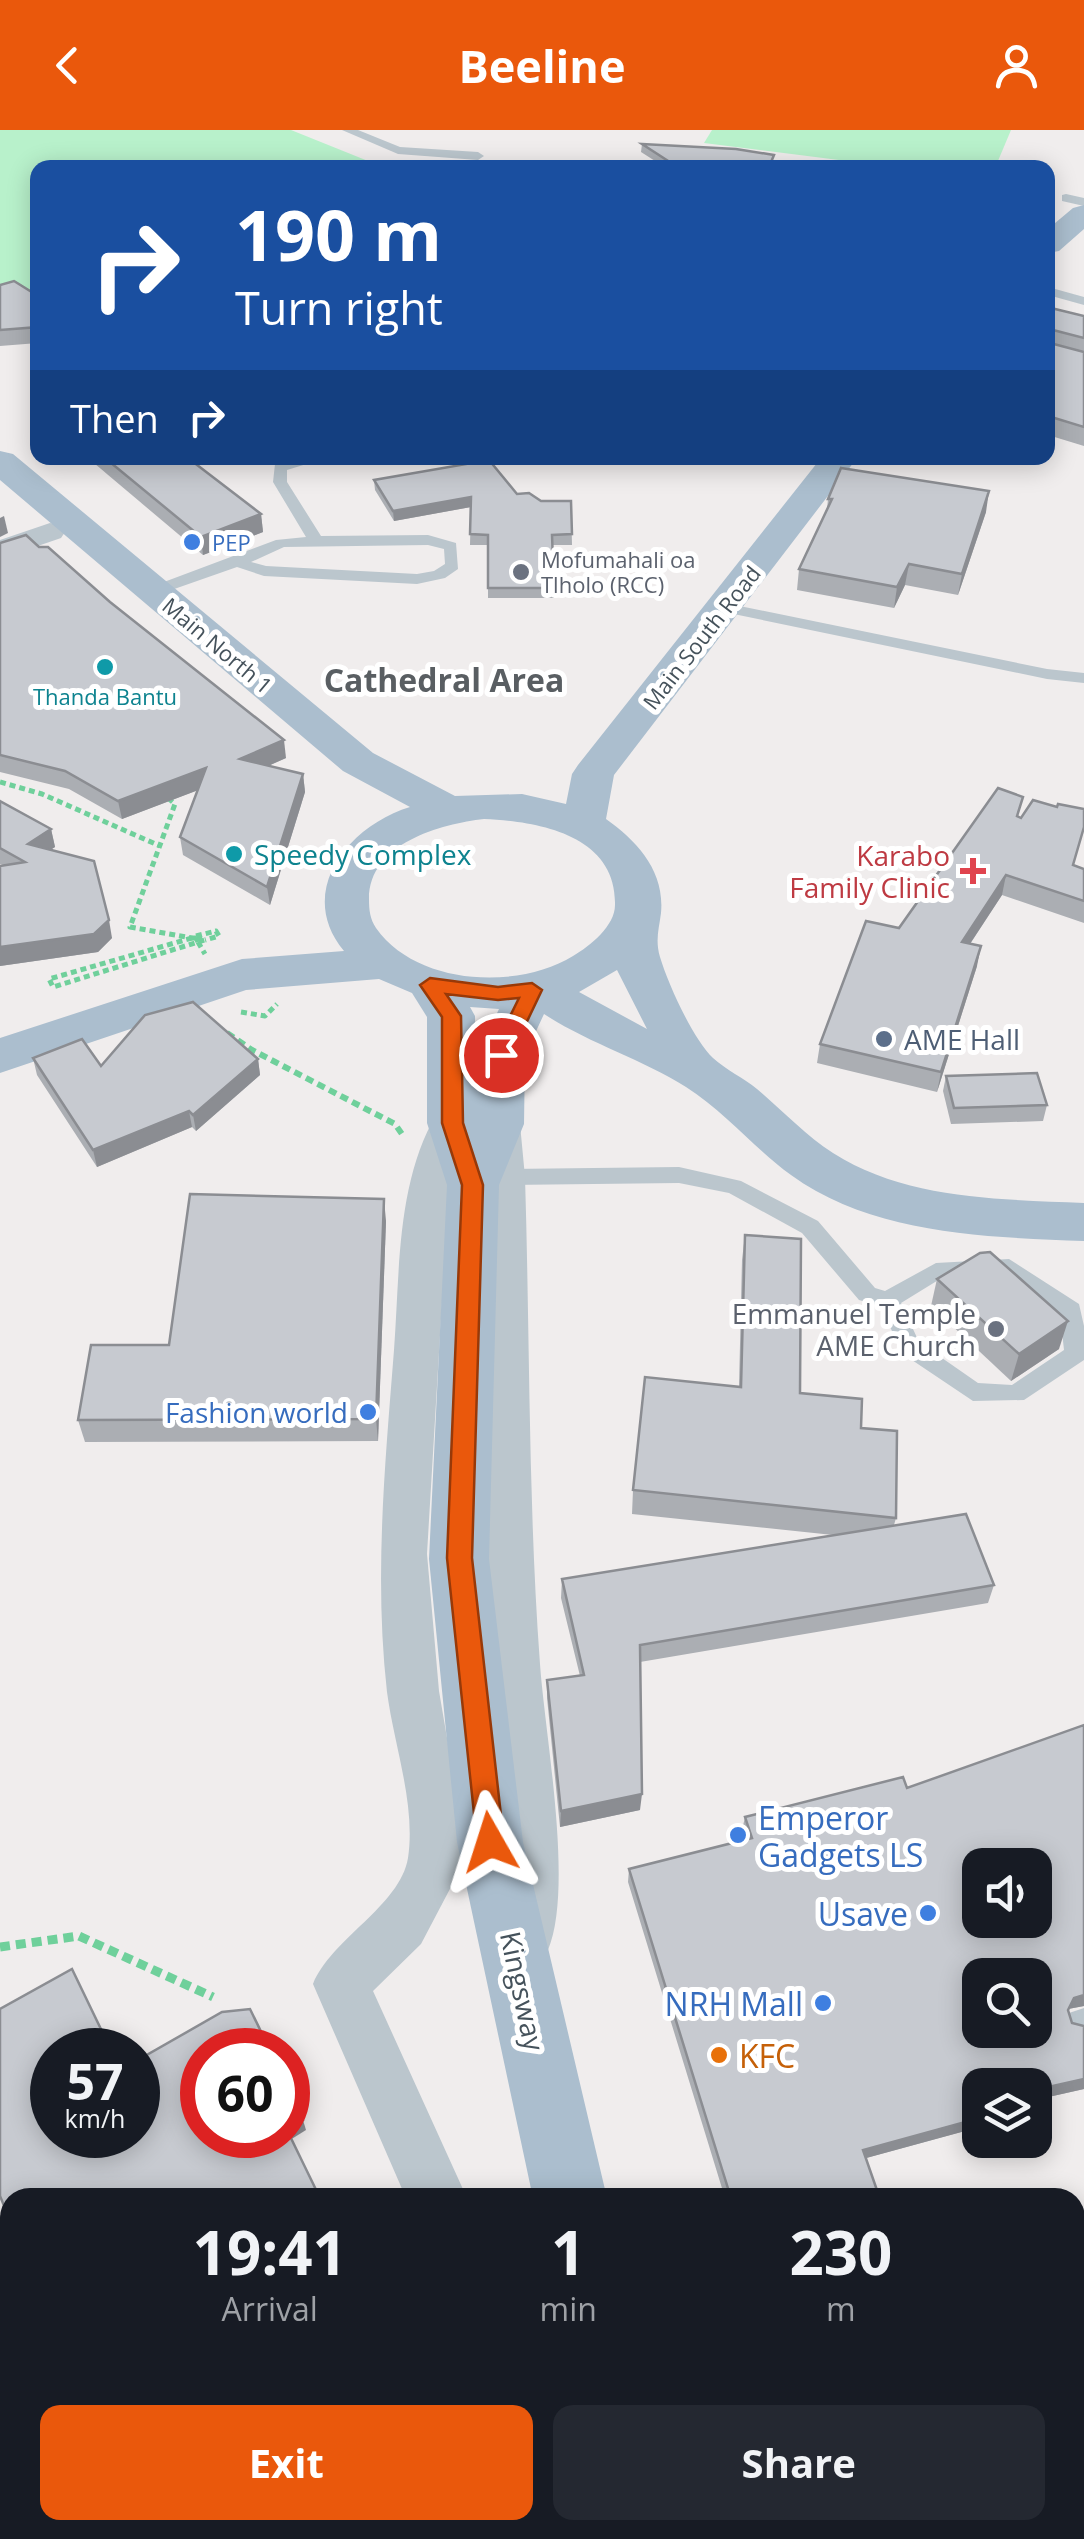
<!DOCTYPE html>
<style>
body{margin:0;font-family:"Open Sans",sans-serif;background:#242831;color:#f1f3f6;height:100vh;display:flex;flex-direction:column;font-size:38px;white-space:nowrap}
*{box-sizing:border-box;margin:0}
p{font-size:32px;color:#9ea1a6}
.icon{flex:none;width:55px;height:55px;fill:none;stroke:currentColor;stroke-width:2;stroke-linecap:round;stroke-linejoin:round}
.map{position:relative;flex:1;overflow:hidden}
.panel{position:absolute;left:0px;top:2058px;width:1085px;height:352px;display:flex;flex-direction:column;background:#171b24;border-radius:30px 30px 0 0;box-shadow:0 5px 25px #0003}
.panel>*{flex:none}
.guide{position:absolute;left:30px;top:30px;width:1025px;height:305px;border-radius:20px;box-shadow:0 5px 25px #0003;background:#1a4fa0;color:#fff;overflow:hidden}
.controls{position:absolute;left:962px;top:1718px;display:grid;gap:20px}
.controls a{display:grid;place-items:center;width:90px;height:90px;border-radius:20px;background:#171b24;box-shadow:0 5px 25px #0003;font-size:50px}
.speed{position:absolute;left:30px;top:1898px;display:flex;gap:20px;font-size:50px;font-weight:700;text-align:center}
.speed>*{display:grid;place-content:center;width:130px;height:130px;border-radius:50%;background:#171b24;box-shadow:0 5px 25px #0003;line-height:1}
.speed small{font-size:25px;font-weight:400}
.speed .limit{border:15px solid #d22;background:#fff;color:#111}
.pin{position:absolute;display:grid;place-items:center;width:85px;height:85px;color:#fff;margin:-42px;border:5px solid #fff;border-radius:50%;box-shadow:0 2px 10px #0007}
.me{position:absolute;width:110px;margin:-55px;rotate:354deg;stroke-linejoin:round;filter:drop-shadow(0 0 8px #0008)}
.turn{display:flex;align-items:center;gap:35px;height:210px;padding:0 40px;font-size:45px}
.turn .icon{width:130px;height:130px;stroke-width:2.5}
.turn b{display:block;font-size:70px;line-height:85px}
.then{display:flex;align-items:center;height:95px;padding:0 40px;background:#0003;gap:20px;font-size:38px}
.eta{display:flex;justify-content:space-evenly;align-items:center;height:170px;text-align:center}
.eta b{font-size:60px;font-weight:700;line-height:70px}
.action{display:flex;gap:20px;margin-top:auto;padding:20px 40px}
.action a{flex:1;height:115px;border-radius:20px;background:#ea580c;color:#fff;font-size:40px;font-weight:700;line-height:115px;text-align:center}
.action a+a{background:#242831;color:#f1f3f6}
header{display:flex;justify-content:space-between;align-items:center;height:130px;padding:0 40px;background:#ea580c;color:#fff;font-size:45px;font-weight:700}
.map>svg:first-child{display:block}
.green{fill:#b8f1cb}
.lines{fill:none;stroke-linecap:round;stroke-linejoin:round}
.path-far2{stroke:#6fd09b;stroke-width:5;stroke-dasharray:6 4;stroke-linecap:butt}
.path-far1{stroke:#6fd09b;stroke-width:6;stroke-dasharray:8 5;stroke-linecap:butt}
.path{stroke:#6fd09b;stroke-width:9;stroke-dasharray:10 6;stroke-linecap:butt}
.service{fill:#bbc6cd;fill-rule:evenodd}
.minor{fill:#bbc6cd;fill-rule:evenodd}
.primary{fill:#abbece;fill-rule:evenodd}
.wall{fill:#abaeb3}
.shaded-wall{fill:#8b8d92}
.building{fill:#c7cad0;stroke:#8b8d92;stroke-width:2.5;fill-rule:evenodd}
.route{fill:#ea580c;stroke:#983908;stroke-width:2.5}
.shop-dot{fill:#3f7fe0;stroke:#fff;stroke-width:4}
.worship-dot{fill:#6b7280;stroke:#fff;stroke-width:4}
.culture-dot{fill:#0f9aa8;stroke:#fff;stroke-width:4}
.health-dot{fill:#e0444e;stroke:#fff;stroke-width:4}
.service-dot{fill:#5c6f8a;stroke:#fff;stroke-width:4}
.food-dot{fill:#e8710a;stroke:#fff;stroke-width:4}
.labels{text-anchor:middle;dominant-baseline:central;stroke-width:10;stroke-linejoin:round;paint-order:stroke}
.far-shop-label{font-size:22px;fill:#366cbe;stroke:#fff;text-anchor:start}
.far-worship-label{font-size:22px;fill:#5b616d;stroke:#fff;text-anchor:start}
.far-street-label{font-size:22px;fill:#45525b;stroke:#fff}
.far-culture-label{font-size:22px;fill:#0d838f;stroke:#fff}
.culture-label{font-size:28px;fill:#0d838f;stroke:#fff;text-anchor:start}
.health-label{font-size:28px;fill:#be3a42;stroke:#fff;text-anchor:end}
.service-label{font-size:28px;fill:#4e5e75;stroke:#fff;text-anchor:start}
.worship-label{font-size:28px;fill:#5b616d;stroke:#fff;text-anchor:end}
.shop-label{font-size:28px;fill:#366cbe;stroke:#fff;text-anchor:end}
.street-label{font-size:28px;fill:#45525b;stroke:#fff}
.far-district-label{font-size:32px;font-weight:bold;fill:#595e62;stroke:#fff}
.near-shop-label{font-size:32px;fill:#366cbe;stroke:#fff;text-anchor:end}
.near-food-label{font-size:32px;fill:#c56008;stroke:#fff;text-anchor:start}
</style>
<header><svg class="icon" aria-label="back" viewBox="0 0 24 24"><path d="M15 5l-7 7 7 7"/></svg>Beeline<svg class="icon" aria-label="person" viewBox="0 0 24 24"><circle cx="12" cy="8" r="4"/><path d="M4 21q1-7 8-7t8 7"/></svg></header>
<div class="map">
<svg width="1084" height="2409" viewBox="0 0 1084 2409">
<rect width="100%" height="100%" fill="#f0eded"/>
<!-- green -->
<g class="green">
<path d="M 0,0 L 291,0 L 383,37 L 38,38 L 37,175 L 0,156 Z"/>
<path d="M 712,0 L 1011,0 L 995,38 L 894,37 L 704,13 Z"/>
</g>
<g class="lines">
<!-- path-far2 -->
<g class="path-far2">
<path d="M 0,652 L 42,664 L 160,716"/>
<path d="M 168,668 L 175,674 L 130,797 L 192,808"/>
<path d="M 196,806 L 216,801 L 219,806 L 205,810"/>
<path d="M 192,808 L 49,849 L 53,857 L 198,812"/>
<path d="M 192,808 L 196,808"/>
<path d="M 196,808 L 205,810 L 198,812"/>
<path d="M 196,808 L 198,812"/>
<path d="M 198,812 L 205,824"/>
<path d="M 241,882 L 265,886 L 277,874"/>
</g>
<!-- path-far1 -->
<path class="path-far1" d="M 227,903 L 252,920 L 395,994 L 404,1007"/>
<!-- path -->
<path class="path" d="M 0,1817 L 79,1806 L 213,1867"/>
<!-- service -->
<g class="service">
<path d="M 342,0 L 358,0 L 400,17 L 478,22 L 484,26 L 478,30 L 398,24 Z"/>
<path d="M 1066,64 L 1084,68 L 1084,76 L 1062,71 L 1062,65 Z"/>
<path d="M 1048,157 L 1084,167 L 1084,175 L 1048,165 Z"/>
<path d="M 302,328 L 326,328 L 287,340 L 287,352 L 321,406 L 428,405 L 456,413 L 458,439 L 445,448 L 417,454 L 264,446 L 237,437 L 160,464 L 148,464 L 148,458 L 276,410 L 306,407 L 273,352 L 275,334 ZM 428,415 L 444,419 L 445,434 L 434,441 L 417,444 L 266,436 L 251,432 L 284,417 Z"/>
<path d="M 725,473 L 1047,539 L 1084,543 L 1084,553 L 1047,549 L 719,481 L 717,478 Z"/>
<path d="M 679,1037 L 741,1051 L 818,1091 L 875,1158 L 885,1161 L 936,1133 L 1009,1129 L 1079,1174 L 1084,1196 L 1084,1230 L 1024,1270 L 973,1271 L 903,1224 L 880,1176 L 859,1170 L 802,1103 L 729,1063 L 679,1053 L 504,1055 L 493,1047 L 504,1039 ZM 1005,1145 L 1060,1184 L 1064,1220 L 1012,1255 L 978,1253 L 919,1212 L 901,1173 L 940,1149 Z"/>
<path d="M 1084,1878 L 1084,1906 L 1069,1903 L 1065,1893 L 1069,1883 Z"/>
<path d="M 398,2400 L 432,2400 L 435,2409 L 401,2409 Z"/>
</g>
<!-- minor -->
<g class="minor">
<path d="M 50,393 L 61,396 L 65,402 L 61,408 L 0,429 L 0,410 Z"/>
<path d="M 452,978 L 467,983 L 473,993 L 457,1027 L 447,1088 L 427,1424 L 439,1561 L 461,1690 L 462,1736 L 421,1814 L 373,1861 L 467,2068 L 406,2068 L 313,1854 C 331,1809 400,1776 408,1728 C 416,1675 394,1615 387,1562 C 374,1447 385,1335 394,1220 C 400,1141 396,1053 437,983 Z"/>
<path d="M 499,979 L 514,984 L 520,994 L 525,1047 C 530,1209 528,1372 540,1534 C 545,1605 574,1758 548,1820 L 528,1828 L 508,1820 C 492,1782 504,1734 501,1693 C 484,1478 485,1263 483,1047 L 478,994 L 484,984 Z"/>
</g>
<!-- primary -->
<g class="primary">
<path d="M 1084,75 L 1084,99 L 1059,121 L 1048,123 L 1048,99 L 1073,78 Z"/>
<path d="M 0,321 L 13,324 L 373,623 L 455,666 L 522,664 L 566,674 L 572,644 L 578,635 L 821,328 L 857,328 L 614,645 L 606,689 C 637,711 665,741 661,783 C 659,799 655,810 660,827 C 668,854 693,909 713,928 C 726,940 744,948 757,959 C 782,980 805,1005 833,1023 C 907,1070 999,1069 1084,1073 L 1084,1111 C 986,1107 874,1105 791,1045 C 754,1018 725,982 686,957 C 642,929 590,914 544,884 L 525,925 L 524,994 L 499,1055 L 489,1429 L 523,1712 L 607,2068 L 533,2068 L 457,1712 L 429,1429 L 447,1055 L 427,993 L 427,887 L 412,863 L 379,849 L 246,860 L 0,943 L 0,908 L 242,829 L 344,821 C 295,762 348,696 410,677 L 343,641 L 0,350 ZM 484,689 C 538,691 617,705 615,775 C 615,796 590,816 573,826 C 518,860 417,856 376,798 C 370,789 369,780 369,769 C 369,713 441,694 484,689 ZM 617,840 L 647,899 L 579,862 ZM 470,877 L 499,879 L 477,925 L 476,938 L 475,886 Z"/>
<path d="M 605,2400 L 687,2400 L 689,2409 L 607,2409 Z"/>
</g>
</g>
<!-- wall -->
<g class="wall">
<path d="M 642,14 L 773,33 L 772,37 L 776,38 L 666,38 L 641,22 Z"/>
<path d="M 0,155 L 38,166 L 38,213 L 0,216 Z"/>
<path d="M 1048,181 L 1084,186 L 1084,316 L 1048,305 Z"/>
<path d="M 88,328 L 188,328 L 261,384 L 263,402 L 203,425 Z"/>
<path d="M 374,350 L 517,364 L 541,371 L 571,371 L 572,415 L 553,415 L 554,468 L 488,468 L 488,415 L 470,415 L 471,377 L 394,391 L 375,360 Z"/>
<path d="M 828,369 L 986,382 L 958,465 L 905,455 L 894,478 L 797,460 L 799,439 L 827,379 Z"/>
<path d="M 0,413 L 286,628 L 268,636 L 303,644 L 305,662 L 270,775 L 183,725 L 180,707 L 198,660 L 122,689 L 69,659 L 0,642 Z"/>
<path d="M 0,671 L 51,699 L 55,717 L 50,720 L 112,808 L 98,822 L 0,836 L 0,736 L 3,735 L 0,734 Z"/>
<path d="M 1019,687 L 1074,736 L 1084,739 L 1084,793 L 1002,765 L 970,814 L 977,836 L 937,962 L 817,933 L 820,914 L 899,798 Z"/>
<path d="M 33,928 L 101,936 L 258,929 L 260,945 L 196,1001 L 192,997 L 97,1037 L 37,945 Z"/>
<path d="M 946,946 L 1047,975 L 1043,991 L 951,994 L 943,961 Z"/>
<path d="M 386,1091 L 378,1311 L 85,1312 L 78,1290 L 169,1215 Z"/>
<path d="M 745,1105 L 800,1263 L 861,1298 L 896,1388 L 894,1395 L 994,1455 L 988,1473 L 640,1532 L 640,1680 L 560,1697 L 547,1568 L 547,1550 L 580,1546 L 561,1468 L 562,1449 L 833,1405 L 632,1384 L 633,1360 L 739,1256 L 742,1130 Z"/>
<path d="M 937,1149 L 1059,1219 L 1011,1251 L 931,1176 Z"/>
<path d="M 1084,1595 L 1084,1876 L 1068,1879 L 1072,1893 L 1084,1896 L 1084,1959 L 1035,1970 L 980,1955 L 980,1991 L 976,1998 L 866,2028 L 878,2068 L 725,2068 L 628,1752 L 629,1739 L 746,1710 L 742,1700 L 745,1687 L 907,1658 Z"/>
<path d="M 791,2400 L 1075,2400 L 1084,2409 L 794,2409 Z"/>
</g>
<!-- shaded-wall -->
<g class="shaded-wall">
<path d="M 989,361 L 986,382 L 958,465 L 962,444 Z"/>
<path d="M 471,367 L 471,377 L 394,391 L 393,381 Z"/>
<path d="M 261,384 L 263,402 L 203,425 L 201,407 Z"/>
<path d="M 4,386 L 8,403 L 0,407 L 0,388 Z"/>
<path d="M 909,434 L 905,455 L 894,478 L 897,457 Z"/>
<path d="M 284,610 L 286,628 L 243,647 L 240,629 Z"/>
<path d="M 206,638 L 209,656 L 122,689 L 118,671 Z"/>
<path d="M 303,644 L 305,662 L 270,775 L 267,757 Z"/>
<path d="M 51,699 L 55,717 L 32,732 L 28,714 Z"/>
<path d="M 1006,745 L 1002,765 L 958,832 L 962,812 Z"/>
<path d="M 109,790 L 112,808 L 98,822 L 0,836 L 0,817 Z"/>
<path d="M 981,816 L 977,836 L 937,962 L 941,942 Z"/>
<path d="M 258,929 L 260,945 L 196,1001 L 193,985 Z"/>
<path d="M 189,981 L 192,997 L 97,1037 L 93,1020 Z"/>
<path d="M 384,1069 L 386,1091 L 378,1311 L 376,1289 Z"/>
<path d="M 1068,1191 L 1059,1219 L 1011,1251 L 1019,1224 Z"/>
<path d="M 642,1664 L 640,1680 L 560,1697 L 561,1681 Z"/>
<path d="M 1084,1865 L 1084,1876 L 1068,1879 L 1074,1868 Z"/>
<path d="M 1084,1949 L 1084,1959 L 1035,1970 L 1035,1960 Z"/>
<path d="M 980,1988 L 976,1998 L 859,2030 L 863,2020 Z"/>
<path d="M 303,1990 L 306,2000 L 290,2010 L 288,1999 Z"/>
</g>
<!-- building -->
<g class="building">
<path d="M 642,14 L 736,19 L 774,25 L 769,37 L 776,38 L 679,38 Z"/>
<path d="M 14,151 L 38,166 L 38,197 L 0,200 L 0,155 Z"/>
<path d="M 1051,178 L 1084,186 L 1084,208 L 1049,199 L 1050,213 L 1084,222 L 1084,297 L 1048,286 L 1048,181 Z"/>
<path d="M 105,328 L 188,328 L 261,384 L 201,407 Z"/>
<path d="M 489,330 L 517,364 L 529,363 L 541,371 L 571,371 L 572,404 L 552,405 L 554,458 L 488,458 L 488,405 L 470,404 L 471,367 L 393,381 L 374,350 Z"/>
<path d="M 841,338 L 989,361 L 962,444 L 909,434 L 897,457 L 799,439 L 832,369 L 828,369 Z"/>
<path d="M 26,405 L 39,417 L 48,417 L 110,472 L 284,610 L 240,629 L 303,644 L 267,757 L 180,707 L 206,638 L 118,671 L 65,641 L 0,625 L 0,413 Z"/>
<path d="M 998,658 L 1023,667 L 1017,686 L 1021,688 L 1033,670 L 1057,677 L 1058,674 L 1084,679 L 1084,697 L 1073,735 L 1084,739 L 1084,771 L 1006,745 L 962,812 L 981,816 L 941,942 L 820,914 L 866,791 L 899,798 Z"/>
<path d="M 0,671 L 51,699 L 28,714 L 94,731 L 109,790 L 94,804 L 0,817 L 0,736 L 25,732 L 0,718 Z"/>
<path d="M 193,872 L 258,929 L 193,985 L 189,981 L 93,1020 L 33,928 L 82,909 L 101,936 L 145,885 Z"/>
<path d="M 1037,943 L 1047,975 L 954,978 L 946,946 Z"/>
<path d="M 190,1064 L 384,1069 L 376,1289 L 78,1290 L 91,1215 L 169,1215 Z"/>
<path d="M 745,1105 L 801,1109 L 800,1263 L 862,1269 L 861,1298 L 897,1301 L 896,1388 L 633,1360 L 645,1247 L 741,1257 Z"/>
<path d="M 990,1122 L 1068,1191 L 1019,1224 L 937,1149 L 980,1123 Z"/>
<path d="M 966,1384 L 994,1455 L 640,1515 L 642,1664 L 561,1681 L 547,1550 L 584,1545 L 562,1449 Z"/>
<path d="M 1084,1595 L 1084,1865 L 1074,1868 L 1068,1880 L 1072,1893 L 1084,1896 L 1084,1949 L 1035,1960 L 1035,1955 L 980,1955 L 980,1972 L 977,1973 L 980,1982 L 980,1988 L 863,2020 L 879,2066 L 873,2068 L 731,2068 L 629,1739 L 752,1708 L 745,1687 L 903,1647 L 907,1658 ZM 980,1735 L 1035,1735 L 1035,1790 L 980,1790 ZM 980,1845 L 1035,1845 L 1035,1900 L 980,1900 Z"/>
<path d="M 72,1839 L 111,1920 L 52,1920 L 52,2005 L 138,2005 L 138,1930 L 222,1882 L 250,1879 L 270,1920 L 202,1920 L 202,2005 L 288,2005 L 288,2002 L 320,2068 L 10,2068 L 10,2370 L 0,2344 L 0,2087 L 7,2083 L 0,2066 L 0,1879 Z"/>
<path d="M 288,1957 L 303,1990 L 288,1999 Z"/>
<path d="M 1084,2132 L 1084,2409 L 802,2409 L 799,2400 L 1075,2400 L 1075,2135 Z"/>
<path d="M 21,2400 L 343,2400 L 347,2409 L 25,2409 Z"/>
</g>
<!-- route -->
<path class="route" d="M 430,848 L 498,857 L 532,853 L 542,860 L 511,925 L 501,932 L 491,925 L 519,868 L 498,870 L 446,864 L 461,886 L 463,993 L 483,1055 L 472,1428 L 504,1712 L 500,1721 L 490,1724 L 481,1721 L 477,1712 L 447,1428 L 462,1055 L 442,993 L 442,887 L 420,855 Z"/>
<!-- markers -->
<g class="shop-dot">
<circle cx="192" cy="412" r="10"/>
<circle cx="368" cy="1282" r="10"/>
<circle cx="738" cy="1705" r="10"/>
<circle cx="928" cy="1783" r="10"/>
<circle cx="823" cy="1873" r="10"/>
</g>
<g class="worship-dot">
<circle cx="521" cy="442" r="10"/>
<circle cx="996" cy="1199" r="10"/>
</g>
<g class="culture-dot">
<circle cx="105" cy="537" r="10"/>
<circle cx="234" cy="724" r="10"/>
</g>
<path class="health-dot" d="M968 726h10v10h10v10h-10v10h-10v-10h-10v-10h10z"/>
<circle class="service-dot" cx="884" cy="909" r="10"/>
<circle class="food-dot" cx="719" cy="1925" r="10"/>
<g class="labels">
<!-- far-shop labels -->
<g class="far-shop-label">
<text x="212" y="412">PEP</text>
</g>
<!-- far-worship labels -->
<g class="far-worship-label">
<text x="541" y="429">Mofumahali oa<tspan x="541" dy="25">Tlholo (RCC)</tspan></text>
</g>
<!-- far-street labels -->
<g class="far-street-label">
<text transform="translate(701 507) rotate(-52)">Main South Road</text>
<text transform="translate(218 515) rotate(40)">Main North 1</text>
</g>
<!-- far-culture labels -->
<g class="far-culture-label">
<text x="105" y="566">Thanda Bantu</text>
</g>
<!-- culture labels -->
<g class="culture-label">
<text x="254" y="724">Speedy Complex</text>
</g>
<!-- health labels -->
<g class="health-label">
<text x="950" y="725">Karabo<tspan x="950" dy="32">Family Clinic</tspan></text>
</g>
<!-- service labels -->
<g class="service-label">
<text x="904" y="909">AME Hall</text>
</g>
<!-- worship labels -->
<g class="worship-label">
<text x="976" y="1183">Emmanuel Temple<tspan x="976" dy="32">AME Church</tspan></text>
</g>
<!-- shop labels -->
<g class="shop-label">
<text x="348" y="1282">Fashion world</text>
</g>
<!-- street labels -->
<g class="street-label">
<text transform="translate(523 1861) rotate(78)">Kingsway</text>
</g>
<!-- far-district labels -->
<g class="far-district-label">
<text x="444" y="549">Cathedral Area</text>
</g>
<!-- near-shop labels -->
<g class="near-shop-label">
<text x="758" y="1687" text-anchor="start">Emperor<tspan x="758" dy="37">Gadgets LS</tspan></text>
<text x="908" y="1783">Usave</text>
<text x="803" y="1873">NRH Mall</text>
</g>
<!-- near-food labels -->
<g class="near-food-label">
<text x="739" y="1925">KFC</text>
</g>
</g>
</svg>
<div class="controls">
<a><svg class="icon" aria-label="sound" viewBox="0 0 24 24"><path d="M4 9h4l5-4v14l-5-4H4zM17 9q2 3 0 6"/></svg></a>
<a><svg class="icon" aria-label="search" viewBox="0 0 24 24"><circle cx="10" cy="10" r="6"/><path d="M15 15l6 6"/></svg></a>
<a><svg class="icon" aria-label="layers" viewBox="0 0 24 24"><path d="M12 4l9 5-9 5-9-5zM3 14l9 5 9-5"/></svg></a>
</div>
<div class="speed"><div>57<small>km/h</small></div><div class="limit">60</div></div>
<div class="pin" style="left:501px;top:925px;background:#d93025"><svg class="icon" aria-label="arrive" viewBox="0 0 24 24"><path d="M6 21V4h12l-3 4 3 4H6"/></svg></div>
<svg class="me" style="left:490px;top:1712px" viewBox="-20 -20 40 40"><path d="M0-17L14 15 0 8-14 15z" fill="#ea580c" stroke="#fff" stroke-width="4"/></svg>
<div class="guide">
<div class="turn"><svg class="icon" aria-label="right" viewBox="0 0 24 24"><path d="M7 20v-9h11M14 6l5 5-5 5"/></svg><div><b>190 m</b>Turn right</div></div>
<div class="then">Then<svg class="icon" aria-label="right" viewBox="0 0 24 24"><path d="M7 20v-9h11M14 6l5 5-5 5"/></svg></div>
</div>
<section class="panel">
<div class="eta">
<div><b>19:41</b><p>Arrival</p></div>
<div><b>1</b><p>min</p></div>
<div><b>230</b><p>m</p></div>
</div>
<div class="action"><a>Exit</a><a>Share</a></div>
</section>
</div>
